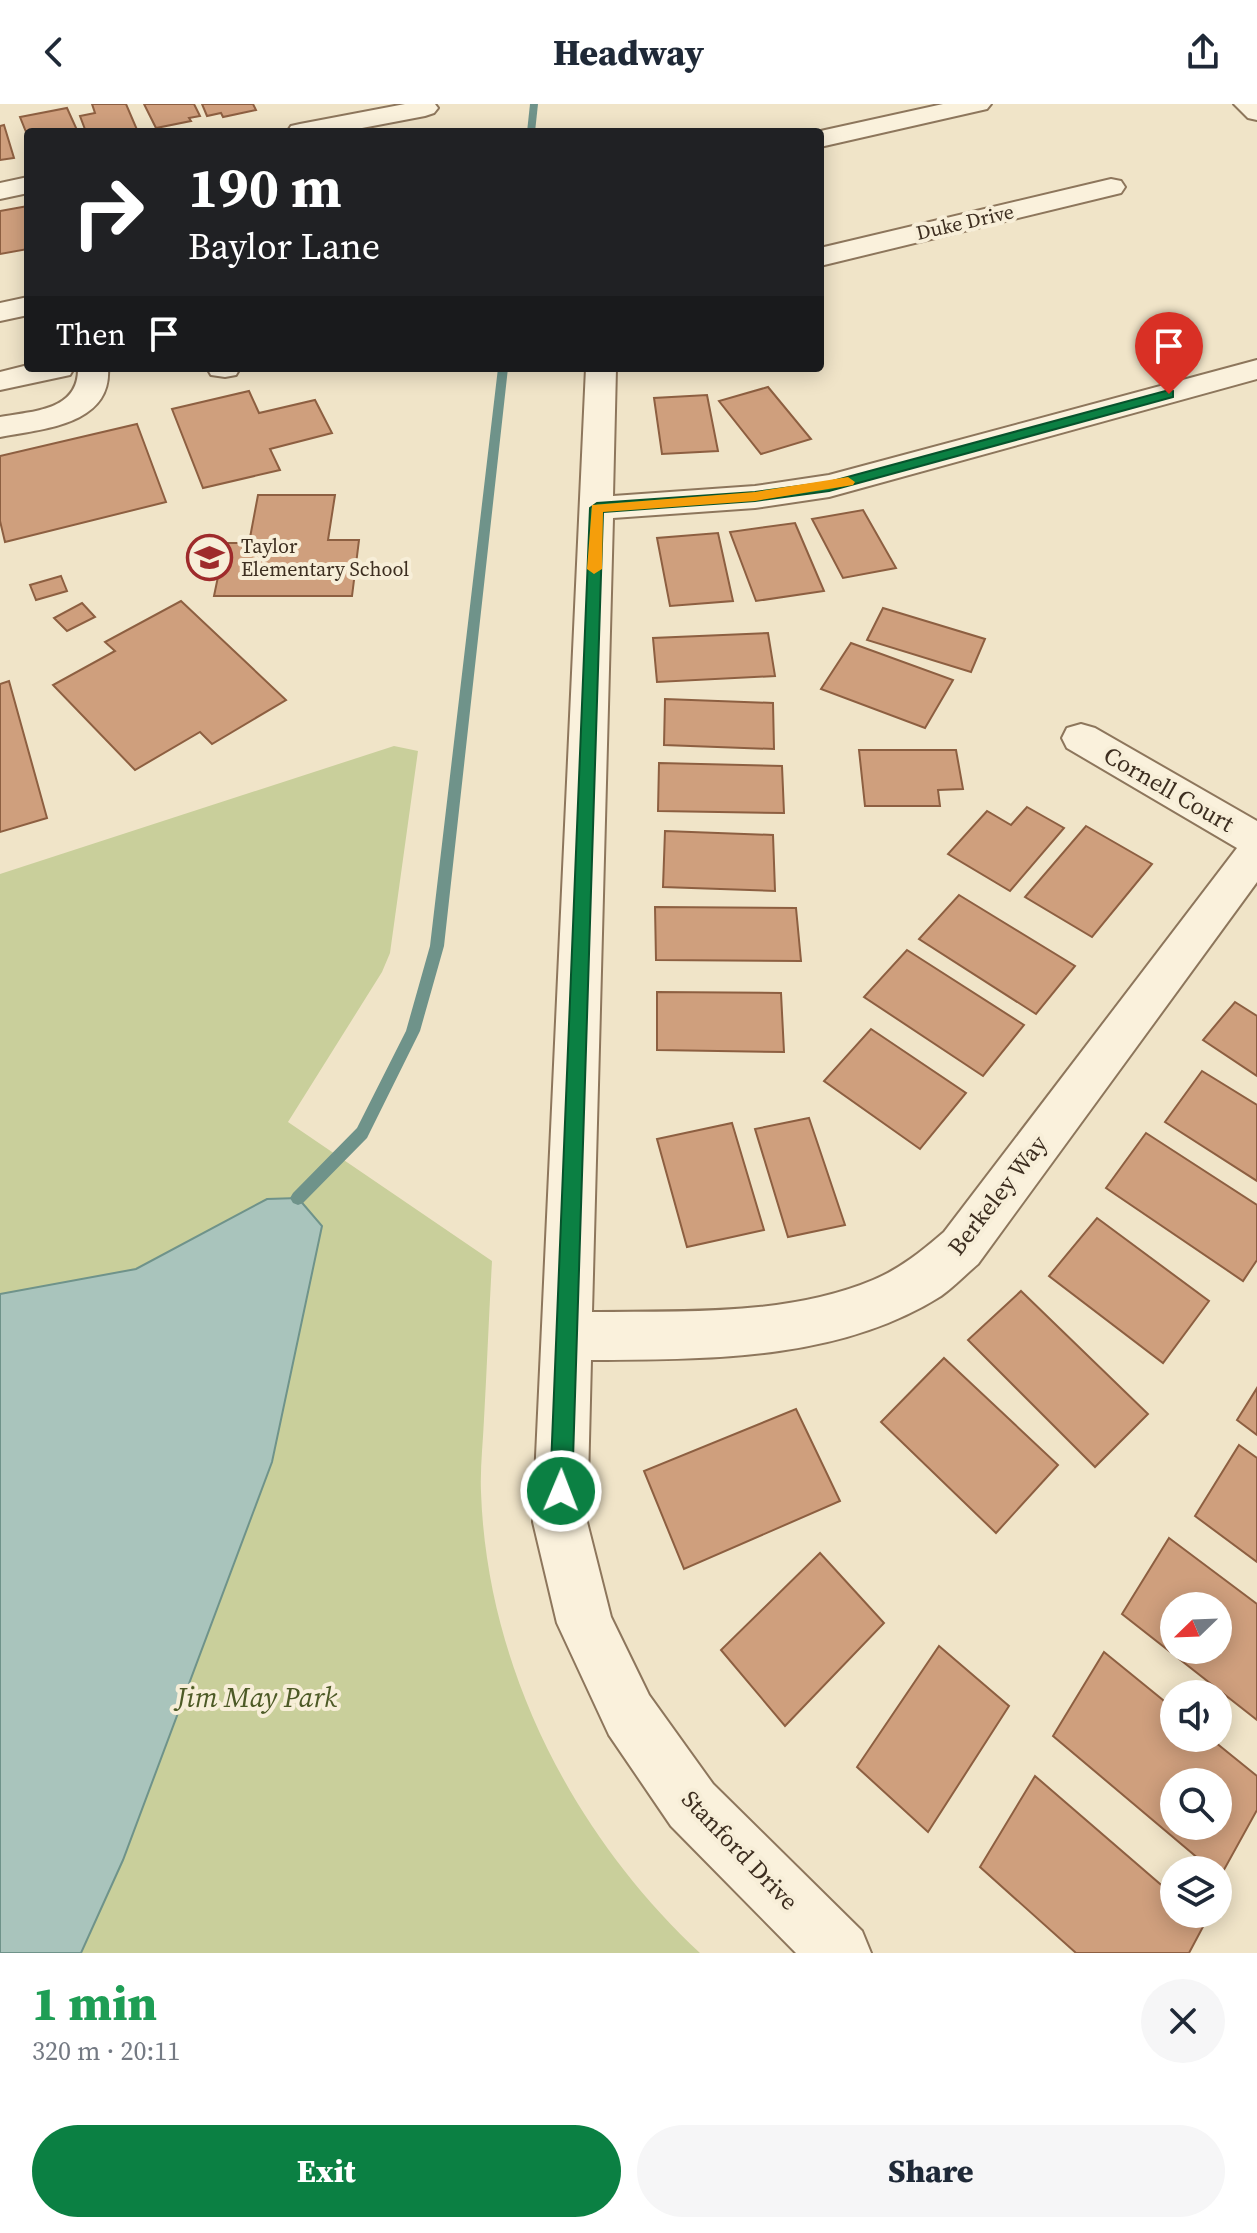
<!DOCTYPE html>
<meta charset="utf-8">
<style>
body{margin:0;font-family:"Source Serif 4",serif;background:#f6f6f7;color:#1f2937;height:100vh;display:flex;flex-direction:column;font-size:30px;white-space:nowrap}
*{box-sizing:border-box;margin:0}
p{font-size:26px;color:#747a83}
.icon{flex:none;width:44px;height:44px;fill:none;stroke:currentColor;stroke-width:2;stroke-linecap:round;stroke-linejoin:round}
.map{position:relative;height:1849px;overflow:hidden}
.drawer{display:flex;flex-direction:column;background:#fff;flex:1}
.drawer>*{flex:none}
.banner{position:absolute;left:24px;top:24px;width:800px;height:244px;border-radius:8px;box-shadow:0 4px 20px #0003;background:#202124;color:#fff;overflow:hidden}
.needle{width:52px;rotate:247deg}
.tools{position:absolute;left:1160px;top:1488px;display:grid;gap:16px}
.tools a{display:grid;place-items:center;width:72px;height:72px;border-radius:50%;background:#fff;box-shadow:0 4px 20px #0003;font-size:40px}
.pin{position:absolute;display:grid;place-items:center;width:68px;height:68px;color:#fff;margin:-82px -34px;border-radius:50% 50% 50% 0;rotate:-45deg;box-shadow:0 0 8px #0007}
.pin .icon{rotate:45deg}
.me{position:absolute;width:88px;margin:-44px;rotate:1deg;stroke-linejoin:round;filter:drop-shadow(0 0 6px #0008)}
.turn{display:flex;align-items:center;gap:28px;height:168px;padding:0 32px;font-size:36px}
.turn .icon{width:104px;height:104px;stroke-width:2.5}
.turn b{display:block;font-size:56px;line-height:68px}
.then{display:flex;align-items:center;height:76px;padding:0 32px;background:#0003;gap:16px;font-size:30px}
.round{display:grid;place-items:center;flex:none;width:84px;height:84px;border-radius:42px;background:#f6f6f7}
.overview{display:flex;align-items:center;justify-content:space-between;height:136px;padding:0 32px}
h1{font-size:48px;font-weight:800;line-height:60px;color:#1e9e55}
.cta{display:flex;gap:16px;margin-top:auto;padding:16px 32px}
.cta a{flex:1;height:92px;border-radius:48px;background:#0b8043;color:#fff;font-size:32px;font-weight:800;line-height:92px;text-align:center}
.cta a+a{background:#f6f6f7;color:#1f2937}
header{display:flex;justify-content:space-between;align-items:center;height:104px;padding:0 32px;background:#fff;font-size:36px;font-weight:800}
.map>svg:first-child{display:block}
.green{fill:#c9cf9b}
.water{fill:#a9c4bc;stroke:#6f938a;stroke-width:2}
.lines{fill:none;stroke-linecap:round;stroke-linejoin:round}
.stream{fill:#6f938a;fill-rule:evenodd}
.building{fill:#cf9f7d;stroke:#8d5f41;stroke-width:2;fill-rule:evenodd}
.minor-casing{stroke:#8d765c;stroke-width:4}
.minor{fill:#faf1dc;fill-rule:evenodd}
.route{fill:#0b8043;stroke:#07532c;stroke-width:2}
.slow{fill:#f59e0b}
.labels{text-anchor:middle;dominant-baseline:central;stroke-width:8;stroke-linejoin:round;paint-order:stroke}
.far-street-label{font-size:20px;fill:#3d2e20;stroke:#f7eed8}
.far-poi-label{font-size:20px;fill:#3d2e20;stroke:#f7eed8;text-anchor:start}
.street-label{font-size:24px;fill:#3d2e20;stroke:#f7eed8}
.near-park-label{font-size:28px;font-style:italic;fill:#4d5a26;stroke:#f7eed8}
</style>
<header><svg class="icon" aria-label="back" viewBox="0 0 24 24"><path d="M15 5l-7 7 7 7"/></svg>Headway<svg class="icon" aria-label="share" viewBox="0 0 24 24"><path d="M12 15V3M7 8l5-5 5 5M5 13v7h14v-7"/></svg></header>
<div class="map">
<svg width="1257" height="1849" viewBox="0 0 1257 1849">
<rect width="100%" height="100%" fill="#f0e4c8"/>
<!-- green -->
<path class="green" d="M 394,642 L 418,647 L 390,849 L 382,868 L 288,1018 L 492,1157 C 489,1210 487,1263 484,1315 C 483,1339 480,1364 481,1388 C 487,1563 573,1731 700,1849 L 0,1849 L 0,770 Z"/>
<!-- water -->
<path class="water" d="M 298,1094 L 322,1122 L 272,1358 L 123,1756 L 81,1849 L 0,1849 L 0,1190 L 136,1165 L 267,1095 Z"/>
<g class="lines">
<!-- stream -->
<g class="stream">
<path d="M 530,0 L 538,0 L 535,28 L 527,28 Z"/>
<path d="M 498,264 L 508,264 L 444,842 L 420,927 L 367,1034 L 303,1099 L 298,1101 L 293,1099 L 290,1094 L 293,1089 L 357,1024 L 406,927 L 430,842 Z"/>
</g>
</g>
<!-- building -->
<g class="building">
<path d="M 92,0 L 126,0 L 138,28 L 86,28 L 80,12 L 95,9 Z"/>
<path d="M 144,0 L 194,0 L 200,12 L 189,14 L 191,17 L 156,24 Z"/>
<path d="M 202,0 L 253,0 L 256,6 L 223,13 L 221,9 L 207,12 Z"/>
<path d="M 67,4 L 77,26 L 28,28 L 28,33 L 20,13 Z"/>
<path d="M 4,21 L 14,54 L 0,56 L 0,22 Z"/>
<path d="M 28,102 L 28,145 L 0,150 L 0,107 Z"/>
<path d="M 768,283 L 811,335 L 761,350 L 719,297 Z"/>
<path d="M 249,287 L 259,309 L 315,296 L 332,329 L 270,345 L 280,366 L 203,384 L 172,305 Z"/>
<path d="M 707,291 L 718,347 L 662,350 L 654,294 Z"/>
<path d="M 137,320 L 166,398 L 5,438 L 0,417 L 0,352 Z"/>
<path d="M 258,391 L 335,391 L 328,436 L 359,436 L 352,492 L 214,492 L 225,439 L 249,439 Z"/>
<path d="M 863,406 L 896,464 L 843,474 L 812,415 Z"/>
<path d="M 795,419 L 824,487 L 756,497 L 730,428 Z"/>
<path d="M 718,429 L 733,497 L 670,502 L 657,434 Z"/>
<path d="M 61,472 L 67,487 L 36,496 L 30,481 Z"/>
<path d="M 181,497 L 286,596 L 212,640 L 200,628 L 135,666 L 53,581 L 115,547 L 105,538 Z"/>
<path d="M 82,499 L 95,513 L 67,527 L 54,514 Z"/>
<path d="M 883,504 L 985,535 L 971,568 L 867,536 Z"/>
<path d="M 768,529 L 775,572 L 657,578 L 653,534 Z"/>
<path d="M 851,539 L 953,576 L 925,624 L 821,585 Z"/>
<path d="M 9,577 L 47,714 L 0,728 L 0,580 Z"/>
<path d="M 665,595 L 773,599 L 774,645 L 664,641 Z"/>
<path d="M 859,646 L 956,646 L 963,685 L 938,686 L 940,702 L 865,702 Z"/>
<path d="M 659,659 L 782,662 L 784,709 L 658,707 Z"/>
<path d="M 1027,703 L 1064,724 L 1010,787 L 948,750 L 987,707 L 1011,721 Z"/>
<path d="M 1086,722 L 1152,760 L 1092,833 L 1025,793 Z"/>
<path d="M 665,727 L 773,731 L 775,787 L 663,783 Z"/>
<path d="M 959,791 L 1075,862 L 1036,910 L 919,835 Z"/>
<path d="M 655,803 L 796,804 L 801,857 L 656,856 Z"/>
<path d="M 907,846 L 1024,921 L 983,972 L 864,893 Z"/>
<path d="M 657,888 L 781,889 L 784,948 L 657,946 Z"/>
<path d="M 1235,898 L 1257,912 L 1257,972 L 1203,936 Z"/>
<path d="M 871,925 L 966,989 L 920,1045 L 824,977 Z"/>
<path d="M 1202,967 L 1257,1001 L 1257,1077 L 1165,1018 Z"/>
<path d="M 809,1014 L 845,1121 L 788,1133 L 755,1025 Z"/>
<path d="M 732,1019 L 764,1126 L 687,1143 L 657,1035 Z"/>
<path d="M 1146,1029 L 1257,1101 L 1257,1156 L 1243,1177 L 1106,1084 Z"/>
<path d="M 1097,1114 L 1209,1197 L 1163,1259 L 1049,1172 Z"/>
<path d="M 1021,1187 L 1148,1310 L 1095,1363 L 968,1236 Z"/>
<path d="M 944,1254 L 1058,1361 L 996,1429 L 881,1318 Z"/>
<path d="M 1257,1284 L 1257,1331 L 1237,1316 Z"/>
<path d="M 796,1305 L 840,1397 L 684,1465 L 644,1367 Z"/>
<path d="M 1239,1341 L 1257,1354 L 1257,1458 L 1195,1412 Z"/>
<path d="M 1169,1434 L 1257,1500 L 1257,1616 L 1122,1510 ZM 1174,1502 L 1218,1502 L 1218,1546 L 1174,1546 Z"/>
<path d="M 820,1449 L 884,1519 L 785,1622 L 721,1546 Z"/>
<path d="M 939,1542 L 1009,1602 L 928,1728 L 857,1663 Z"/>
<path d="M 1104,1548 L 1174,1605 L 1174,1634 L 1210,1634 L 1257,1672 L 1257,1706 L 1220,1773 L 1218,1766 L 1212,1766 L 1053,1632 ZM 1174,1678 L 1218,1678 L 1218,1722 L 1174,1722 Z"/>
<path d="M 1035,1672 L 1174,1792 L 1174,1810 L 1195,1810 L 1205,1819 L 1189,1849 L 1076,1849 L 980,1763 Z"/>
</g>
<g class="lines">
<defs>
<g id="minor">
<path d="M 405,0 L 435,0 L 438,4 L 434,9 L 425,12 L 341,28 L 287,28 L 291,22 L 300,20 Z"/>
<path d="M 943,0 L 991,0 L 987,5 L 820,43 L 820,28 L 816,28 Z"/>
<path d="M 1234,0 L 1257,0 L 1257,16 L 1248,14 Z"/>
<path d="M 28,73 L 28,89 L 0,95 L 0,79 Z"/>
<path d="M 1111,75 L 1121,77 L 1125,83 L 1121,89 L 820,162 L 820,144 Z"/>
<path d="M 28,193 L 28,211 L 0,217 L 0,199 Z"/>
<path d="M 1257,256 L 1257,275 L 829,393 L 755,404 L 613,414 L 592,1208 C 683,1207 787,1212 873,1176 C 900,1165 922,1147 944,1128 L 1237,744 L 1067,644 L 1062,634 L 1067,624 L 1081,620 L 1095,624 L 1257,717 L 1257,778 L 978,1160 C 966,1170 954,1183 941,1192 C 838,1257 709,1255 591,1256 L 587,1418 L 611,1513 L 649,1591 L 713,1680 L 862,1827 L 871,1849 L 796,1849 L 671,1722 L 609,1631 L 557,1519 L 533,1418 L 586,264 L 616,264 L 613,392 L 755,382 L 829,371 Z"/>
<path d="M 28,261 L 28,264 L 74,264 L 70,271 L 0,286 L 0,268 Z"/>
<path d="M 78,264 L 108,264 C 112,321 42,325 0,333 L 0,313 C 33,307 79,307 78,264 Z"/>
<path d="M 207,264 L 240,264 L 236,271 L 225,273 L 211,271 Z"/>
</g>
</defs>
<!-- minor casing -->
<use href="#minor" class="minor-casing"/>
<!-- minor -->
<use href="#minor" class="minor"/>
</g>
<!-- route -->
<path class="route" d="M 1169,286 L 1173,287 L 1173,293 L 829,387 L 755,397 L 603,408 L 572,1387 L 569,1395 L 561,1398 L 553,1395 L 550,1387 L 590,404 L 597,399 L 755,388 L 829,378 Z"/>
<!-- slow -->
<path class="slow" d="M 848,373 L 855,378 L 853,381 L 755,397 L 603,408 L 602,465 L 594,470 L 587,465 L 592,401 L 755,388 Z"/>
<!-- icons -->
<defs>
<symbol id="school-ring" viewBox="-11 -11 22 22"><circle r="9.5" fill="#f7eed8" stroke="#9e2a2b" stroke-width="1.5"/><path d="M0-5L7-2L0 1L-7-2ZM-4 1L0 2.5L4 1V4Q0 6-4 4Z" fill="#9e2a2b"/></symbol>
</defs>
<g fill-rule="evenodd">
<use href="#school-ring" x="184" y="428" width="51" height="51"/>
</g>
<g class="labels">
<!-- far-street labels -->
<g class="far-street-label">
<text transform="translate(965 118) rotate(-13)">Duke Drive</text>
</g>
<!-- far-poi labels -->
<g class="far-poi-label">
<text x="241" y="442">Taylor<tspan x="241" dy="23">Elementary School</tspan></text>
</g>
<!-- street labels -->
<g class="street-label">
<text transform="translate(1169 685) rotate(30)">Cornell Court</text>
<text transform="translate(997 1091) rotate(-52)">Berkeley Way</text>
<text transform="translate(740 1746) rotate(46)">Stanford Drive</text>
</g>
<!-- near-park labels -->
<g class="near-park-label">
<text x="257" y="1593">Jim May Park</text>
</g>
</g>
</svg>
<div class="tools">
<a><svg class="needle" viewBox="-14 -14 28 28"><path d="M0-13l5 13h-10z" fill="#e53935"/><path d="M0 13l5-13h-10z" fill="#747a83"/></svg></a>
<a><svg class="icon" aria-label="sound" viewBox="0 0 24 24"><path d="M4 9h4l5-4v14l-5-4H4zM17 9q2 3 0 6"/></svg></a>
<a><svg class="icon" aria-label="search" viewBox="0 0 24 24"><circle cx="10" cy="10" r="6"/><path d="M15 15l6 6"/></svg></a>
<a><svg class="icon" aria-label="layers" viewBox="0 0 24 24"><path d="M12 4l9 5-9 5-9-5zM3 14l9 5 9-5"/></svg></a>
</div>
<div class="pin" style="left:1169px;top:290px;background:#d93025"><svg class="icon" aria-label="arrive" viewBox="0 0 24 24"><path d="M6 21V4h12l-3 4 3 4H6"/></svg></div>
<svg class="me" style="left:561px;top:1387px" viewBox="-20 -20 40 40"><circle r="17" fill="#0b8043" stroke="#fff" stroke-width="3"/><path d="M0-11L8 9 0 5-8 9z" fill="#fff"/></svg>
<div class="banner">
<div class="turn"><svg class="icon" aria-label="right" viewBox="0 0 24 24"><path d="M7 20v-9h11M14 6l5 5-5 5"/></svg><div><b>190 m</b>Baylor Lane</div></div>
<div class="then">Then<svg class="icon" aria-label="arrive" viewBox="0 0 24 24"><path d="M6 21V4h12l-3 4 3 4H6"/></svg></div>
</div>
</div>
<section class="drawer">
<div class="overview"><div><h1>1 min</h1><p>320 m · 20:11</p></div><a class="round"><svg class="icon" aria-label="close" viewBox="0 0 24 24"><path d="M6 6l12 12M18 6L6 18"/></svg></a></div>
<div class="cta"><a>Exit</a><a>Share</a></div>
</section>
